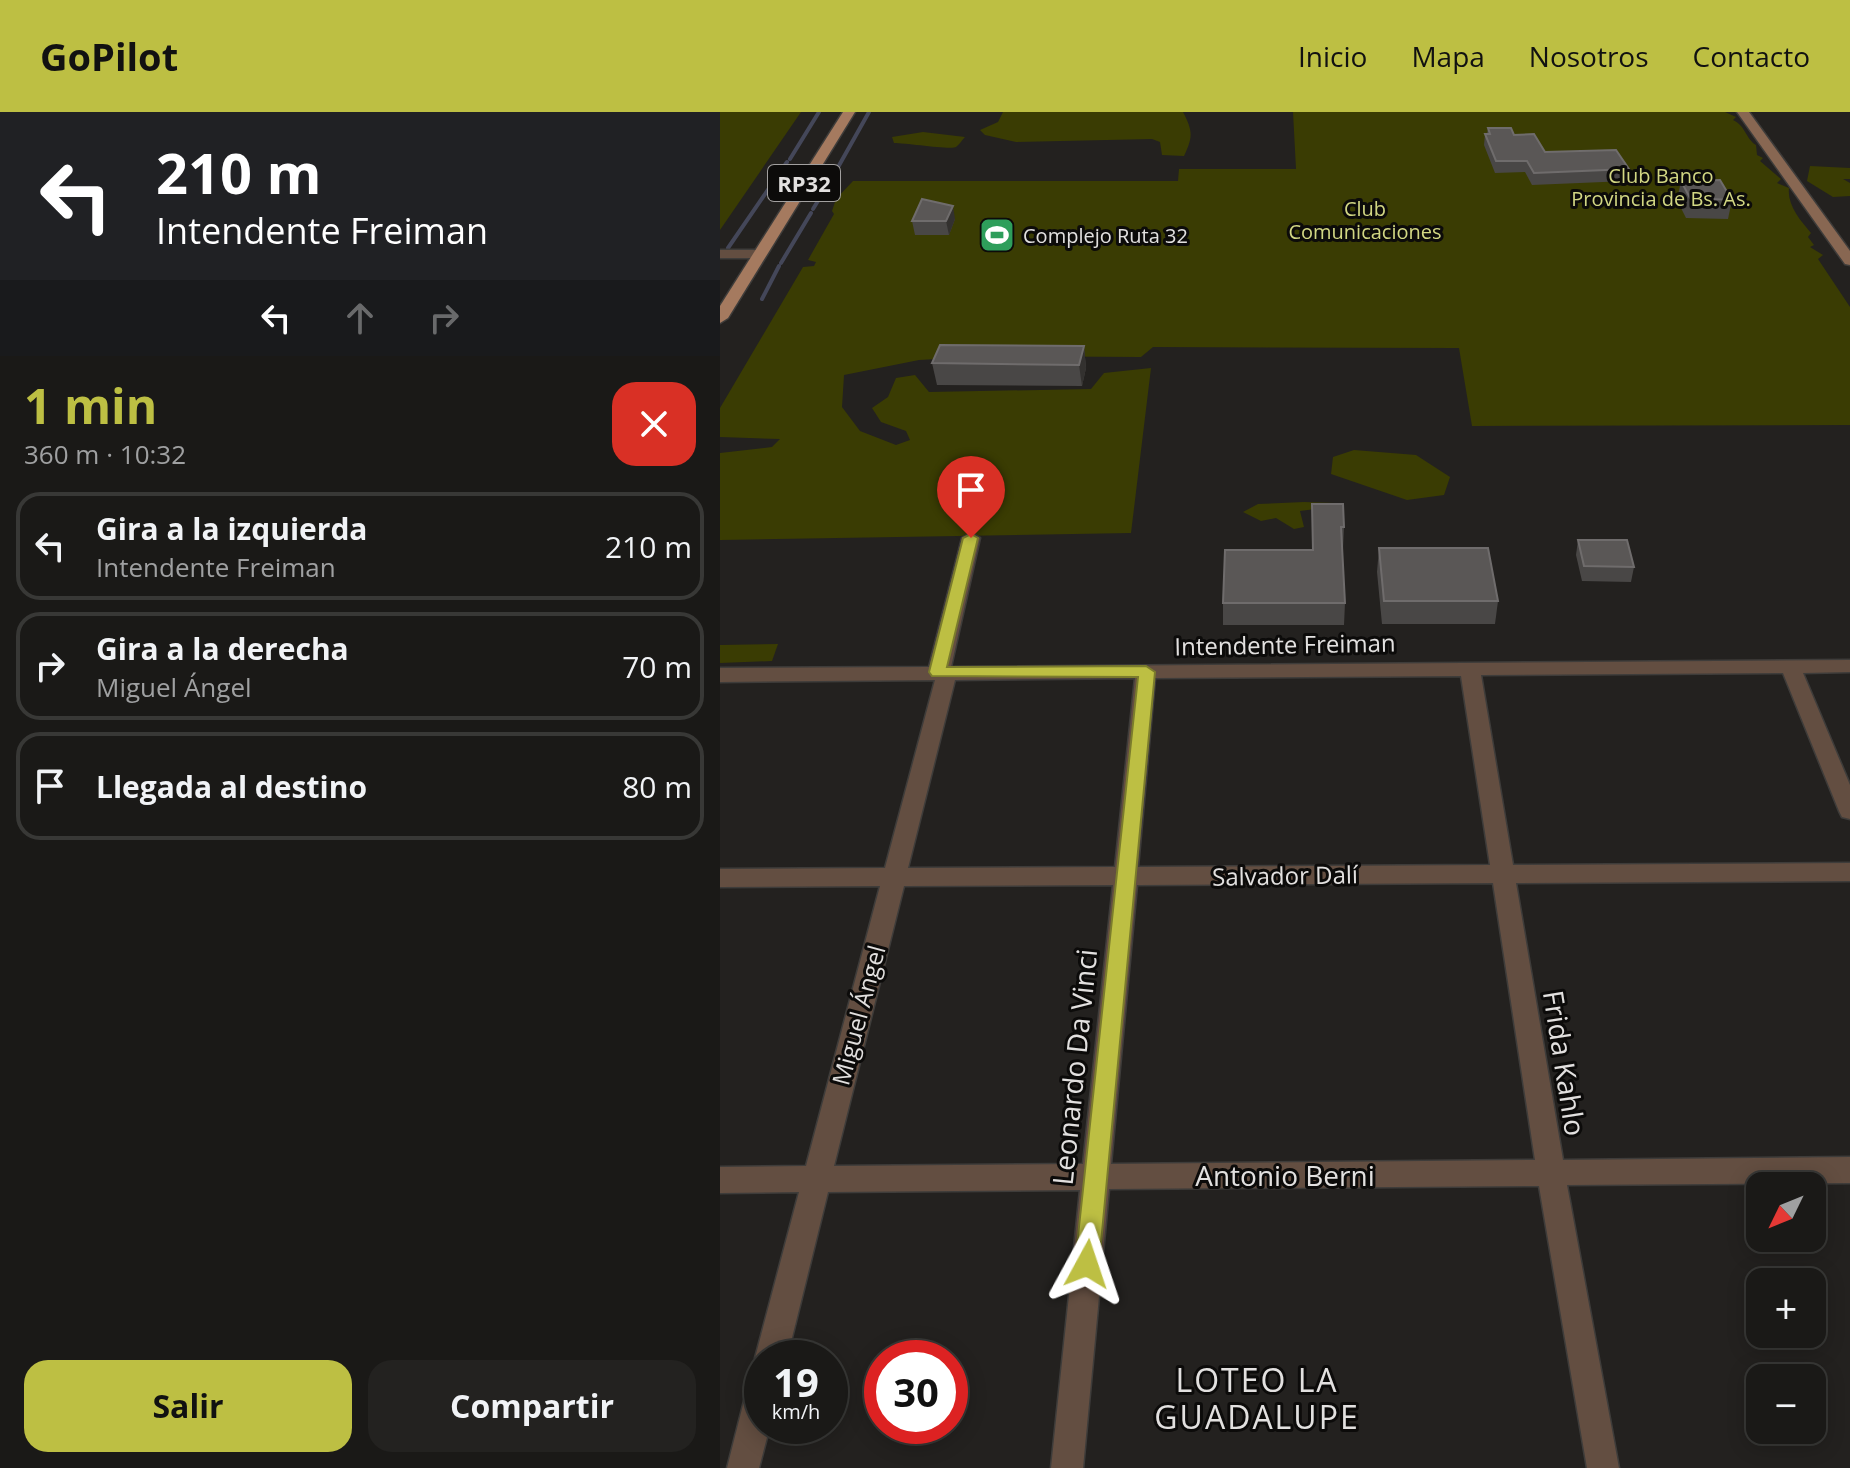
<!DOCTYPE html>
<html lang="es">
<meta charset="utf-8">
<style>
body{margin:0;font-family:"Open Sans",sans-serif;background:#232220;color:#f1f3f6;height:100vh;display:flex;flex-direction:column;font-size:30px;white-space:nowrap}
*{box-sizing:border-box;margin:0}
p{font-size:26px;color:#9fa0a1}
.icon{flex:none;width:44px;height:44px;fill:none;stroke:currentColor;stroke-width:2;stroke-linecap:round;stroke-linejoin:round}
.map{position:relative;flex:1;overflow:hidden}
.drawer{display:flex;flex-direction:column;background:#1a1917;width:720px}
.drawer>*{flex:none}
.guide{background:#202124;color:#fff;overflow:hidden}
.needle{width:52px;rotate:227deg}
.controls{position:absolute;left:1026px;top:1060px;display:grid;gap:16px}
.controls a{display:grid;place-items:center;width:80px;height:80px;border-radius:16px;background:#1a1917;box-shadow:0 4px 20px #0003,0 0 0 2px #383836;font-size:40px}
.speed{position:absolute;left:24px;top:1228px;display:flex;gap:16px;font-size:40px;font-weight:700;text-align:center}
.speed>*{display:grid;place-content:center;width:104px;height:104px;border-radius:50%;background:#1a1917;box-shadow:0 4px 20px #0003,0 0 0 2px #383836;line-height:1}
.speed small{font-size:20px;font-weight:400}
.speed .limit{border:12px solid #d22;background:#fff;color:#111}
.pin{position:absolute;display:grid;place-items:center;width:68px;height:68px;color:#fff;margin:-82px -34px;border-radius:50% 50% 50% 0;rotate:-45deg;box-shadow:0 0 8px #0007}
.pin .icon{rotate:45deg}
.me{position:absolute;width:88px;margin:-44px;rotate:5deg;stroke-linejoin:round;filter:drop-shadow(0 0 6px #0008)}
.turn{display:flex;align-items:center;gap:28px;height:168px;padding:0 24px;font-size:36px}
.turn .icon{width:104px;height:104px;stroke-width:2.5}
.turn b{display:block;font-size:56px;line-height:68px}
.lanes{display:flex;align-items:center;height:76px;padding:0 24px;background:#0003;justify-content:center;gap:40px;direction:ltr}
.lanes .off{opacity:.35}
.round{display:grid;place-items:center;flex:none;width:84px;height:84px;border-radius:24px;background:#232220}
.overview{display:flex;align-items:center;justify-content:space-between;height:136px;padding:0 24px}
h1{font-size:48px;font-weight:700;line-height:60px;color:#bdbf43}
.action{display:flex;gap:16px;margin-top:auto;padding:16px 24px}
.action a{flex:1;height:92px;border-radius:24px;background:#bdbf43;color:#111;font-size:32px;font-weight:700;line-height:92px;text-align:center}
.action a+a{background:#232220;color:#f1f3f6}
ul{padding:0;list-style:none}
li{display:flex;align-items:center;gap:24px;height:108px;margin:0 16px 12px;padding:0 8px;border:4px solid #383836;border-radius:24px}
li div{flex:1}
li b{display:block;font-size:30px}
li em{font-style:normal}
header{display:flex;align-items:center;gap:48px;box-sizing:border-box;height:112px;padding:0 40px;background:#bdbf43;color:#111}
header strong{font-size:38px}
nav{display:flex;gap:44px;margin-inline-start:auto;font-size:28px}
main{display:flex;flex:1;min-height:0}
.map>svg:first-child{display:block}
.green{fill:#3a3c03}
.lines{fill:none;stroke-linecap:round;stroke-linejoin:round}
.stream{stroke:#444759;stroke-width:4}
.street-casing{stroke:#3e3c3a;stroke-width:3}
.secondary-casing{stroke:#3e3c3a;stroke-width:3}
.primary-casing{stroke:#3e3c3a;stroke-width:3}
.street{fill:#634e41;fill-rule:evenodd}
.secondary{fill:#886752;fill-rule:evenodd}
.primary{fill:#a57a5f;fill-rule:evenodd}
.wall{fill:#494746}
.shaded-wall{fill:#33312f}
.building{fill:#5a5756;stroke:#6f6c6c;stroke-width:2}
.route{fill:#bdbf43;stroke:#7b7c2c;stroke-width:2}
.labels{text-anchor:middle;dominant-baseline:central;stroke-width:6;stroke-linejoin:round;paint-order:stroke}
.far-park-label{font-size:20px;fill:#d2d783;stroke:#0c0b0a}
.far-poi-label{font-size:20px;fill:#e2e0df;stroke:#0c0b0a;text-anchor:start}
.shield{fill:#0c0b0a;stroke:#a2a09f;stroke-width:2}
.shield-label{font-size:22px;font-weight:bold;fill:#e2e0df}
.street-label{font-size:24px;fill:#e2e0df;stroke:#0c0b0a}
.near-street-label{font-size:28px;fill:#e2e0df;stroke:#0c0b0a}
.near-neighbourhood-label{font-size:32px;letter-spacing:2px;fill:#e2e0df;stroke:#0c0b0a}
</style>
<header>
<strong>GoPilot</strong>
<nav><a>Inicio</a><a>Mapa</a><a>Nosotros</a><a>Contacto</a></nav>
</header>
<main>
<section class="drawer">
<div class="guide">
<div class="turn"><svg class="icon" aria-label="left" viewBox="0 0 24 24"><path d="M17 20v-9H6M10 6l-5 5 5 5"/></svg><div><b>210 m</b>Intendente Freiman</div></div>
<div class="lanes"><svg class="icon" aria-label="left" viewBox="0 0 24 24"><path d="M17 20v-9H6M10 6l-5 5 5 5"/></svg><svg class="icon off" aria-label="ahead" viewBox="0 0 24 24"><path d="M12 20V5M6 11l6-6 6 6"/></svg><svg class="icon off" aria-label="right" viewBox="0 0 24 24"><path d="M7 20v-9h11M14 6l5 5-5 5"/></svg></div>
</div>
<div class="overview"><div><h1>1 min</h1><p>360 m · 10:32</p></div><a class="round" style="background:#d93025;color:#fff"><svg class="icon" aria-label="close" viewBox="0 0 24 24"><path d="M6 6l12 12M18 6L6 18"/></svg></a></div>
<ul>
<li><svg class="icon" aria-label="left" viewBox="0 0 24 24"><path d="M17 20v-9H6M10 6l-5 5 5 5"/></svg><div><b>Gira a la izquierda</b><p>Intendente Freiman</p></div><em>210 m</em></li>
<li><svg class="icon" aria-label="right" viewBox="0 0 24 24"><path d="M7 20v-9h11M14 6l5 5-5 5"/></svg><div><b>Gira a la derecha</b><p>Miguel Ángel</p></div><em>70 m</em></li>
<li><svg class="icon" aria-label="arrive" viewBox="0 0 24 24"><path d="M6 21V4h12l-3 4 3 4H6"/></svg><div><b>Llegada al destino</b></div><em>80 m</em></li>
</ul>
<div class="action"><a>Salir</a><a>Compartir</a></div>
</section>
<div class="map">
<svg width="1130" height="1356" viewBox="0 0 1130 1356">
<rect width="100%" height="100%" fill="#23211f"/>
<!-- green -->
<g class="green">
<path d="M 0,0 L 81,0 L 0,118 Z"/>
<path d="M 283,0 L 463,0 C 473,19 473,25 464,44 L 442,43 L 440,30 L 432,27 L 296,30 L 265,23 L 260,18 L 278,10 Z"/>
<path d="M 573,0 L 1005,0 L 1016,5 L 1013,8 C 1026,14 1025,26 1036,33 L 1037,43 L 1043,46 L 1040,49 L 1061,67 L 1057,71 L 1069,76 C 1067,93 1080,108 1091,121 L 1088,125 L 1094,133 L 1090,135 L 1103,143 L 1098,147 L 1130,195 L 1130,313 L 752,314 L 739,236 L 433,235 L 421,245 L 268,244 L 199,248 L 124,263 L 122,295 L 140,319 L 176,333 L 190,328 L 186,319 L 161,310 L 152,296 L 168,285 L 176,266 L 195,263 L 209,280 L 371,277 L 384,261 L 431,256 L 411,421 L 0,428 L 0,341 L 52,335 L 60,327 L 0,325 L 0,296 L 83,155 L 94,154 L 96,150 L 88,148 L 114,102 L 112,99 L 116,87 L 133,69 L 458,69 L 459,57 L 576,57 Z"/>
<path d="M 203,20 L 245,25 C 243,27 238,34 236,35 C 231,38 186,31 174,31 L 172,25 Z"/>
<path d="M 1090,54 L 1130,56 L 1130,67 L 1123,67 L 1130,71 L 1130,84 L 1113,85 L 1087,69 Z"/>
<path d="M 634,338 L 696,343 L 730,365 L 724,383 L 687,388 L 611,362 L 613,345 Z"/>
<path d="M 584,390 L 615,391 L 611,395 L 580,399 L 584,415 L 574,417 L 556,406 L 541,409 L 523,400 L 538,392 Z"/>
<path d="M 58,532 L 52,549 L 0,551 L 0,533 Z"/>
</g>
<g class="lines">
<!-- stream -->
<g class="stream">
<path d="M 70,47 L 99,0"/>
<path d="M 117,57 L 149,0"/>
<path d="M 93,97 L 115,61"/>
<path d="M 8,136 L 67,50"/>
<path d="M 61,151 L 91,101"/>
<path d="M 42,187 L 59,154"/>
</g>
<defs>
<g id="street">
<path d="M 0,138 L 40,138 L 47,142 L 40,146 L 0,146 Z"/>
<path d="M 251,421 L 260,426 L 231,555 L 1130,548 L 1130,560 L 1083,561 L 1130,673 L 1130,707 L 1122,705 L 1119,699 L 1063,561 L 761,563 L 793,753 L 1130,751 L 1130,769 L 796,771 L 843,1048 L 1130,1045 L 1130,1071 L 847,1073 L 899,1356 L 867,1356 L 819,1074 L 389,1077 L 363,1356 L 331,1356 L 360,1078 L 108,1080 L 67,1246 L 42,1246 L 40,1257 L 35,1246 L 79,1080 L 0,1081 L 0,1055 L 86,1054 L 160,774 L 0,775 L 0,757 L 165,756 L 215,568 L 0,570 L 0,556 L 209,555 L 242,426 ZM 741,564 L 770,753 L 418,755 L 435,566 ZM 415,566 L 395,755 L 188,756 L 235,568 ZM 773,771 L 815,1048 L 391,1052 L 417,773 ZM 393,773 L 363,1052 L 114,1054 L 184,774 Z"/>
<path d="M 42,1265 L 42,1314 L 50,1314 L 39,1356 L 7,1356 L 26,1281 L 31,1270 Z"/>
</g>
<path id="secondary" d="M 1017,0 L 1029,0 L 1130,139 L 1130,153 L 1125,152 Z"/>
<path id="primary" d="M 123,0 L 135,0 L 8,206 L 0,211 L 0,194 Z"/>
</defs>
<!-- street casing -->
<use href="#street" class="street-casing"/>
<!-- secondary casing -->
<use href="#secondary" class="secondary-casing"/>
<!-- primary casing -->
<use href="#primary" class="primary-casing"/>
<!-- street -->
<use href="#street" class="street"/>
<!-- secondary -->
<use href="#secondary" class="secondary"/>
<!-- primary -->
<use href="#primary" class="primary"/>
</g>
<!-- wall -->
<g class="wall">
<path d="M 768,16 L 794,23 L 825,40 L 909,57 L 907,69 L 812,73 L 805,60 L 775,61 L 764,33 L 765,22 L 767,22 Z"/>
<path d="M 961,69 L 1012,88 L 1008,107 L 966,106 L 957,88 Z"/>
<path d="M 235,107 L 229,123 L 195,123 L 192,109 Z"/>
<path d="M 364,234 L 366,256 L 362,274 L 217,273 L 212,251 Z"/>
<path d="M 592,392 L 624,415 L 623,437 L 622,437 L 625,491 L 624,513 L 503,513 L 503,491 L 592,438 Z"/>
<path d="M 858,428 L 914,455 L 911,470 L 862,469 L 856,443 Z"/>
<path d="M 659,436 L 778,489 L 775,512 L 662,512 L 657,460 Z"/>
</g>
<!-- shaded-wall -->
<g class="shaded-wall">
<path d="M 233,94 L 235,107 L 229,123 L 226,109 Z"/>
<path d="M 364,234 L 366,256 L 362,274 L 359,253 Z"/>
</g>
<!-- building -->
<g class="building">
<path d="M 768,16 L 791,16 L 794,23 L 814,22 L 825,40 L 896,38 L 909,57 L 814,61 L 807,49 L 776,49 L 765,22 L 770,22 Z"/>
<path d="M 1000,68 L 1012,88 L 970,86 L 961,69 Z"/>
<path d="M 202,87 L 233,94 L 226,109 L 192,109 Z"/>
<path d="M 220,233 L 364,234 L 359,253 L 212,251 Z"/>
<path d="M 592,392 L 623,392 L 624,415 L 621,415 L 625,491 L 503,491 L 505,438 L 593,438 Z"/>
<path d="M 858,428 L 907,428 L 914,455 L 864,454 Z"/>
<path d="M 659,436 L 768,436 L 778,489 L 664,489 Z"/>
</g>
<!-- route -->
<path class="route" d="M 251,422 L 258,426 L 227,555 L 426,554 L 435,560 L 379,1152 L 376,1160 L 367,1164 L 358,1160 L 355,1152 L 418,565 L 212,564 L 209,560 L 243,426 Z"/>
<!-- icons -->
<defs>
<symbol id="stadium-square" viewBox="-11 -11 22 22"><rect x="-9" y="-9" width="18" height="18" rx="4" fill="#2e9e5b" stroke="#0c0b0a"/><path d="M0-5a6.5 5 0 1 0 0 10a6.5 5 0 1 0 0-10ZM-3.5-1.8h7v3.6h-7Z" fill="#fff"/></symbol>
</defs>
<g fill-rule="evenodd">
<use href="#stadium-square" x="257" y="103" width="40" height="40"/>
</g>
<g class="labels">
<!-- far-park labels -->
<g class="far-park-label">
<text x="941" y="63">Club Banco<tspan x="941" dy="23">Provincia de Bs. As.</tspan></text>
<text x="645" y="96">Club<tspan x="645" dy="23">Comunicaciones</tspan></text>
</g>
<!-- far-poi labels -->
<g class="far-poi-label">
<text x="303" y="123">Complejo Ruta 32</text>
</g>
<!-- shield labels -->
<rect class="shield" x="48" y="53" width="72" height="36" rx="6"/>
<g class="shield-label">
<text x="84" y="71">RP32</text>
</g>
<!-- street labels -->
<g class="street-label">
<text transform="translate(565 532) rotate(-1)">Intendente Freiman</text>
<text transform="translate(565 763) rotate(-1)">Salvador Dalí</text>
<text transform="translate(138 903) rotate(-75)">Miguel Ángel</text>
</g>
<!-- near-street labels -->
<g class="near-street-label">
<text transform="translate(845 951) rotate(81)">Frida Kahlo</text>
<text transform="translate(354 955) rotate(-84)">Leonardo Da Vinci</text>
<text x="565" y="1063">Antonio Berni</text>
</g>
<!-- near-neighbourhood labels -->
<g class="near-neighbourhood-label">
<text x="537" y="1267">LOTEO LA<tspan x="537" dy="37">GUADALUPE</tspan></text>
</g>
</g>
</svg>
<div class="controls">
<a><svg class="needle" viewBox="-14 -14 28 28"><path d="M0-13l5 13h-10z" fill="#e53935"/><path d="M0 13l5-13h-10z" fill="#9fa0a1"/></svg></a>
<a>+</a>
<a>−</a>
</div>
<div class="speed"><div>19<small>km/h</small></div><div class="limit">30</div></div>
<div class="pin" style="left:251px;top:426px;background:#d93025"><svg class="icon" aria-label="arrive" viewBox="0 0 24 24"><path d="M6 21V4h12l-3 4 3 4H6"/></svg></div>
<svg class="me" style="left:367px;top:1152px" viewBox="-20 -20 40 40"><path d="M0-17L14 15 0 8-14 15z" fill="#bdbf43" stroke="#fff" stroke-width="4"/></svg>
</div>
</main>
